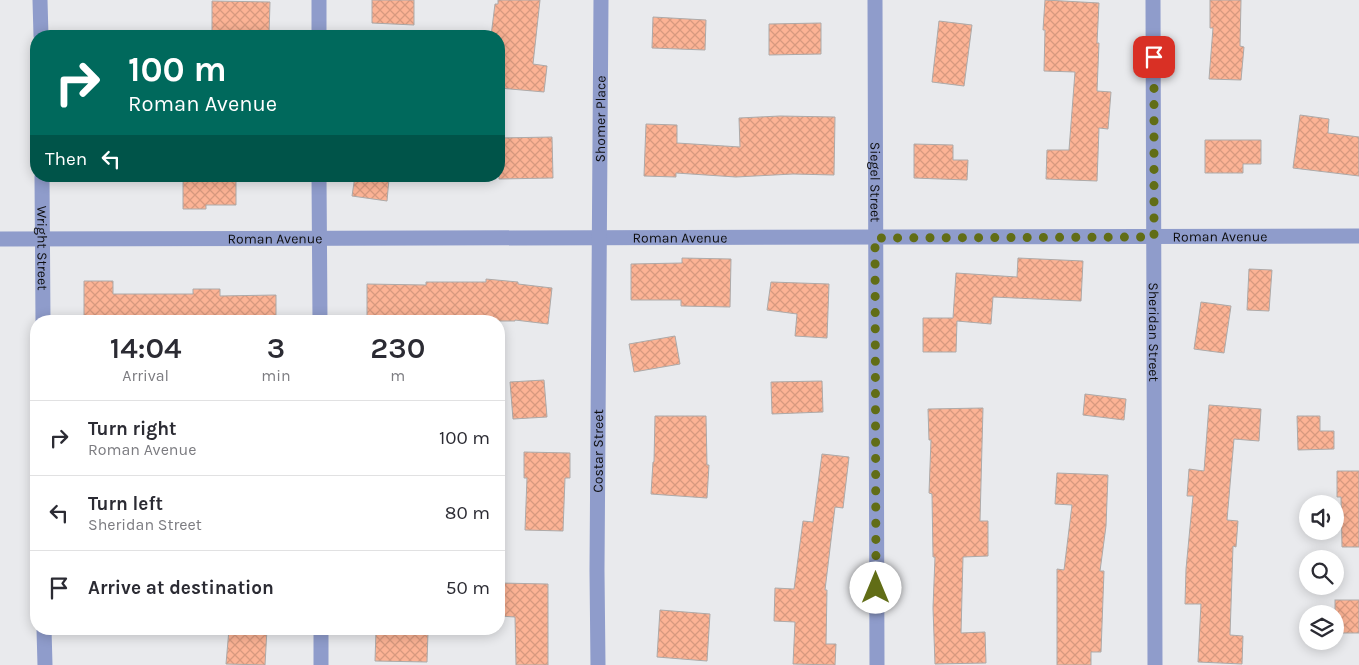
<!DOCTYPE html>
<style>
body{margin:0;font-family:Karla,sans-serif;background:#f7f7f7;color:#2b2b33;height:100vh;display:flex;flex-direction:column;font-size:19px;white-space:nowrap}
*{box-sizing:border-box;margin:0}
p{font-size:16px;color:#7c7c81}
.icon{flex:none;width:28px;height:28px;fill:none;stroke:currentColor;stroke-width:2;stroke-linecap:round;stroke-linejoin:round}
.map{position:relative;flex:1;overflow:hidden}
.panel{position:absolute;left:30px;top:315px;width:475px;height:320px;display:flex;flex-direction:column;background:#fff;border-radius:20px;box-shadow:0 2px 12px #0003}
.panel>*{flex:none}
.top-card{position:absolute;left:30px;top:30px;width:475px;height:152px;border-radius:20px;box-shadow:0 2px 12px #0003;background:#00695c;color:#fff;overflow:hidden}
.buttons{position:absolute;left:1299px;top:495px;display:grid;gap:10px}
.buttons a{display:grid;place-items:center;width:45px;height:45px;border-radius:50%;background:#fff;box-shadow:0 2px 12px #0003;font-size:25px}
.pin{position:absolute;display:grid;place-items:center;width:42px;height:42px;color:#fff;margin:-21px;border-radius:10px;box-shadow:0 2px 8px #0006}
.me{position:absolute;width:55px;margin:-28px;rotate:0deg;stroke-linejoin:round;filter:drop-shadow(0 0 4px #0008)}
.turn{display:flex;align-items:center;gap:18px;height:105px;padding:0 15px;font-size:22px}
.turn .icon{width:65px;height:65px;stroke-width:2.5}
.turn b{display:block;font-size:35px;line-height:42px}
.then{display:flex;align-items:center;height:48px;padding:0 15px;background:#0003;gap:10px;font-size:19px}
.eta{display:flex;justify-content:space-evenly;align-items:center;height:85px;text-align:center}
.eta b{font-size:30px;font-weight:600;line-height:35px}
ul{padding:0;list-style:none}
li{display:flex;align-items:center;gap:15px;height:75px;padding:0 15px;border-top:1px solid #e1e1e2}
li div{flex:1}
li b{display:block;font-size:19px}
li em{font-style:normal}
.map>svg:first-child{display:block}
.building{fill:url(#building-cross-hatch);stroke:#adaaa9}
.lines{fill:none;stroke-linecap:round;stroke-linejoin:round}
.street{stroke:#8f9ccb;stroke-width:15}
.route{stroke:#616d16;stroke-width:9;stroke-dasharray:0 16.2}
.labels{text-anchor:middle;dominant-baseline:central;stroke-width:4;stroke-linejoin:round;paint-order:stroke}
.street-label{font-size:14px;fill:#0e0e0f;stroke:#fff}
</style>
<div class="map">
<svg width="1359" height="665" viewBox="0 0 1359 665">
<defs>
<pattern id="building-cross-hatch" width="8" height="8" patternUnits="userSpaceOnUse" patternTransform="scale(1.25)"><rect width="8" height="8" fill="#fcb395"/><path d="M0 0l8 8M0 8l8-8" fill="none" stroke="#d7997f"/></pattern>
</defs>
<rect width="100%" height="100%" fill="#e9eaed"/>
<!-- building -->
<g class="building">
<path d="M 372,0 L 414,0 L 414,25 L 372,23 Z"/>
<path d="M 498,0 L 540,0 L 533,64 L 547,66 L 544,92 L 499,88 L 499,36 L 491,36 L 495,4 L 498,4 Z"/>
<path d="M 1045,0 L 1099,3 L 1097,43 L 1099,43 L 1097,91 L 1111,92 L 1108,129 L 1099,128 L 1097,181 L 1046,179 L 1047,150 L 1069,150 L 1075,72 L 1044,71 L 1045,30 L 1043,30 Z"/>
<path d="M 1210,0 L 1241,0 L 1240,46 L 1244,47 L 1241,80 L 1209,79 L 1213,28 L 1210,28 Z"/>
<path d="M 212,1 L 270,2 L 269,35 L 212,34 Z"/>
<path d="M 653,17 L 706,20 L 705,50 L 652,48 Z"/>
<path d="M 939,21 L 972,25 L 964,86 L 932,82 Z"/>
<path d="M 821,23 L 821,54 L 769,55 L 769,24 Z"/>
<path d="M 1300,115 L 1329,119 L 1328,133 L 1359,137 L 1359,176 L 1293,168 Z"/>
<path d="M 780,116 L 835,117 L 834,175 L 793,174 L 736,177 L 676,173 L 676,177 L 644,176 L 646,124 L 677,125 L 677,143 L 740,147 L 739,118 Z"/>
<path d="M 552,137 L 553,178 L 499,179 L 499,138 Z"/>
<path d="M 1205,140 L 1261,140 L 1261,164 L 1243,164 L 1243,173 L 1205,173 Z"/>
<path d="M 914,144 L 953,145 L 953,160 L 968,160 L 967,180 L 914,178 Z"/>
<path d="M 183,176 L 236,176 L 236,205 L 206,205 L 206,209 L 183,209 Z"/>
<path d="M 355,176 L 389,179 L 387,201 L 352,196 Z"/>
<path d="M 682,258 L 731,259 L 730,307 L 681,306 L 681,300 L 631,300 L 631,264 L 682,263 Z"/>
<path d="M 1018,258 L 1083,261 L 1081,301 L 993,297 L 991,324 L 957,321 L 956,352 L 923,352 L 923,318 L 953,318 L 956,273 L 1017,277 Z"/>
<path d="M 1249,269 L 1272,270 L 1269,311 L 1247,310 Z"/>
<path d="M 486,279 L 518,282 L 518,284 L 552,288 L 548,324 L 515,320 L 515,321 L 482,321 L 483,319 L 367,321 L 367,284 L 426,285 L 426,282 L 486,282 Z"/>
<path d="M 84,281 L 113,281 L 113,294 L 193,294 L 193,289 L 220,289 L 220,296 L 276,295 L 276,321 L 84,321 Z"/>
<path d="M 771,282 L 829,284 L 827,338 L 795,336 L 797,314 L 767,310 Z"/>
<path d="M 1201,302 L 1231,306 L 1224,353 L 1194,349 Z"/>
<path d="M 675,336 L 680,364 L 634,372 L 629,344 Z"/>
<path d="M 544,380 L 547,417 L 513,419 L 510,382 Z"/>
<path d="M 822,381 L 823,412 L 772,414 L 771,382 Z"/>
<path d="M 1085,394 L 1126,399 L 1124,420 L 1083,415 Z"/>
<path d="M 1209,405 L 1261,409 L 1259,441 L 1234,439 L 1227,520 L 1238,521 L 1236,547 L 1233,546 L 1230,635 L 1243,636 L 1242,664 L 1198,662 L 1201,604 L 1185,604 L 1186,569 L 1193,496 L 1187,496 L 1189,469 L 1204,471 Z"/>
<path d="M 983,408 L 980,521 L 988,521 L 988,556 L 963,557 L 961,633 L 985,632 L 986,663 L 935,664 L 933,608 L 935,557 L 933,557 L 932,494 L 929,493 L 931,440 L 929,440 L 928,409 Z"/>
<path d="M 655,416 L 706,416 L 707,465 L 709,465 L 707,498 L 651,494 L 653,462 L 654,462 Z"/>
<path d="M 1297,416 L 1320,416 L 1320,431 L 1334,431 L 1334,449 L 1298,450 Z"/>
<path d="M 524,452 L 570,453 L 570,478 L 565,478 L 563,531 L 525,530 L 527,478 L 524,478 Z"/>
<path d="M 822,454 L 849,457 L 843,508 L 835,507 L 825,590 L 827,590 L 826,644 L 836,644 L 835,665 L 793,664 L 795,622 L 774,621 L 775,588 L 794,589 L 803,521 L 813,522 Z"/>
<path d="M 1337,471 L 1359,471 L 1359,547 L 1342,547 L 1341,497 L 1337,497 Z"/>
<path d="M 1057,473 L 1108,475 L 1106,526 L 1100,571 L 1104,571 L 1101,652 L 1091,652 L 1091,665 L 1057,665 L 1057,569 L 1064,570 L 1072,505 L 1055,504 Z"/>
<path d="M 499,583 L 548,584 L 548,665 L 516,665 L 515,617 L 499,616 Z"/>
<rect x="1335" y="600" width="24" height="33"/>
<path d="M 660,610 L 710,614 L 707,661 L 657,657 Z"/>
<path d="M 229,629 L 267,629 L 265,665 L 226,664 Z"/>
<path d="M 376,631 L 428,632 L 427,662 L 375,661 Z"/>
</g>
<g class="lines">
<!-- street -->
<g class="street">
<path d="M 40,0 L 41,36"/>
<path d="M 319,0 L 319,36"/>
<path id="s1" d="M 875,0 L 877,665"/>
<path id="s2" d="M 1153,0 L 1155,665"/>
<path id="s3" d="M 42,176 L 43,321"/>
<path d="M 319,176 L 320,321"/>
<path id="s4" d="M 0,239 L 1359,236"/>
<path d="M 44,629 L 45,665"/>
<path d="M 321,629 L 321,665"/>
<path id="s5" d="M 598,665 L 597,571 L 601,0"/>
</g>
</g>
<g class="lines">
<!-- route -->
<path class="route" d="M 876,588 L 875,238 L 1154,237 L 1154,57"/>
</g>
<g class="labels">
<!-- street labels -->
<g class="street-label">
<text stroke="none"><textPath href="#s5" startOffset="546">Shomer Place</textPath></text>
<text stroke="none"><textPath href="#s1" startOffset="182">Siegel Street</textPath></text>
<text stroke="none"><textPath href="#s4" startOffset="1220">Roman Avenue</textPath></text>
<text stroke="none"><textPath href="#s4" startOffset="680">Roman Avenue</textPath></text>
<text stroke="none"><textPath href="#s4" startOffset="275">Roman Avenue</textPath></text>
<text stroke="none"><textPath href="#s3" startOffset="72">Wright Street</textPath></text>
<text stroke="none"><textPath href="#s2" startOffset="332">Sheridan Street</textPath></text>
<text stroke="none"><textPath href="#s5" startOffset="214">Costar Street</textPath></text>
</g>
</g>
</svg>
<div class="buttons">
<a><svg class="icon" aria-label="sound" viewBox="0 0 24 24"><path d="M4 9h4l5-4v14l-5-4H4zM17 9q2 3 0 6"/></svg></a>
<a><svg class="icon" aria-label="search" viewBox="0 0 24 24"><circle cx="10" cy="10" r="6"/><path d="M15 15l6 6"/></svg></a>
<a><svg class="icon" aria-label="layers" viewBox="0 0 24 24"><path d="M12 4l9 5-9 5-9-5zM3 14l9 5 9-5"/></svg></a>
</div>
<div class="pin" style="left:1154px;top:57px;background:#d93025"><svg class="icon" aria-label="arrive" viewBox="0 0 24 24"><path d="M6 21V4h12l-3 4 3 4H6"/></svg></div>
<svg class="me" style="left:876px;top:588px" viewBox="-20 -20 40 40"><circle r="19" fill="#fff"/><path d="M0-13L10 11 0 6-10 11z" fill="#616d16"/></svg>
<div class="top-card">
<div class="turn"><svg class="icon" aria-label="right" viewBox="0 0 24 24"><path d="M7 20v-9h11M14 6l5 5-5 5"/></svg><div><b>100 m</b>Roman Avenue</div></div>
<div class="then">Then<svg class="icon" aria-label="left" viewBox="0 0 24 24"><path d="M17 20v-9H6M10 6l-5 5 5 5"/></svg></div>
</div>
<section class="panel">
<div class="eta">
<div><b>14:04</b><p>Arrival</p></div>
<div><b>3</b><p>min</p></div>
<div><b>230</b><p>m</p></div>
</div>
<ul>
<li><svg class="icon" aria-label="right" viewBox="0 0 24 24"><path d="M7 20v-9h11M14 6l5 5-5 5"/></svg><div><b>Turn right</b><p>Roman Avenue</p></div><em>100 m</em></li>
<li><svg class="icon" aria-label="left" viewBox="0 0 24 24"><path d="M17 20v-9H6M10 6l-5 5 5 5"/></svg><div><b>Turn left</b><p>Sheridan Street</p></div><em>80 m</em></li>
<li><svg class="icon" aria-label="arrive" viewBox="0 0 24 24"><path d="M6 21V4h12l-3 4 3 4H6"/></svg><div><b>Arrive at destination</b></div><em>50 m</em></li>
</ul>
</section>
</div>
